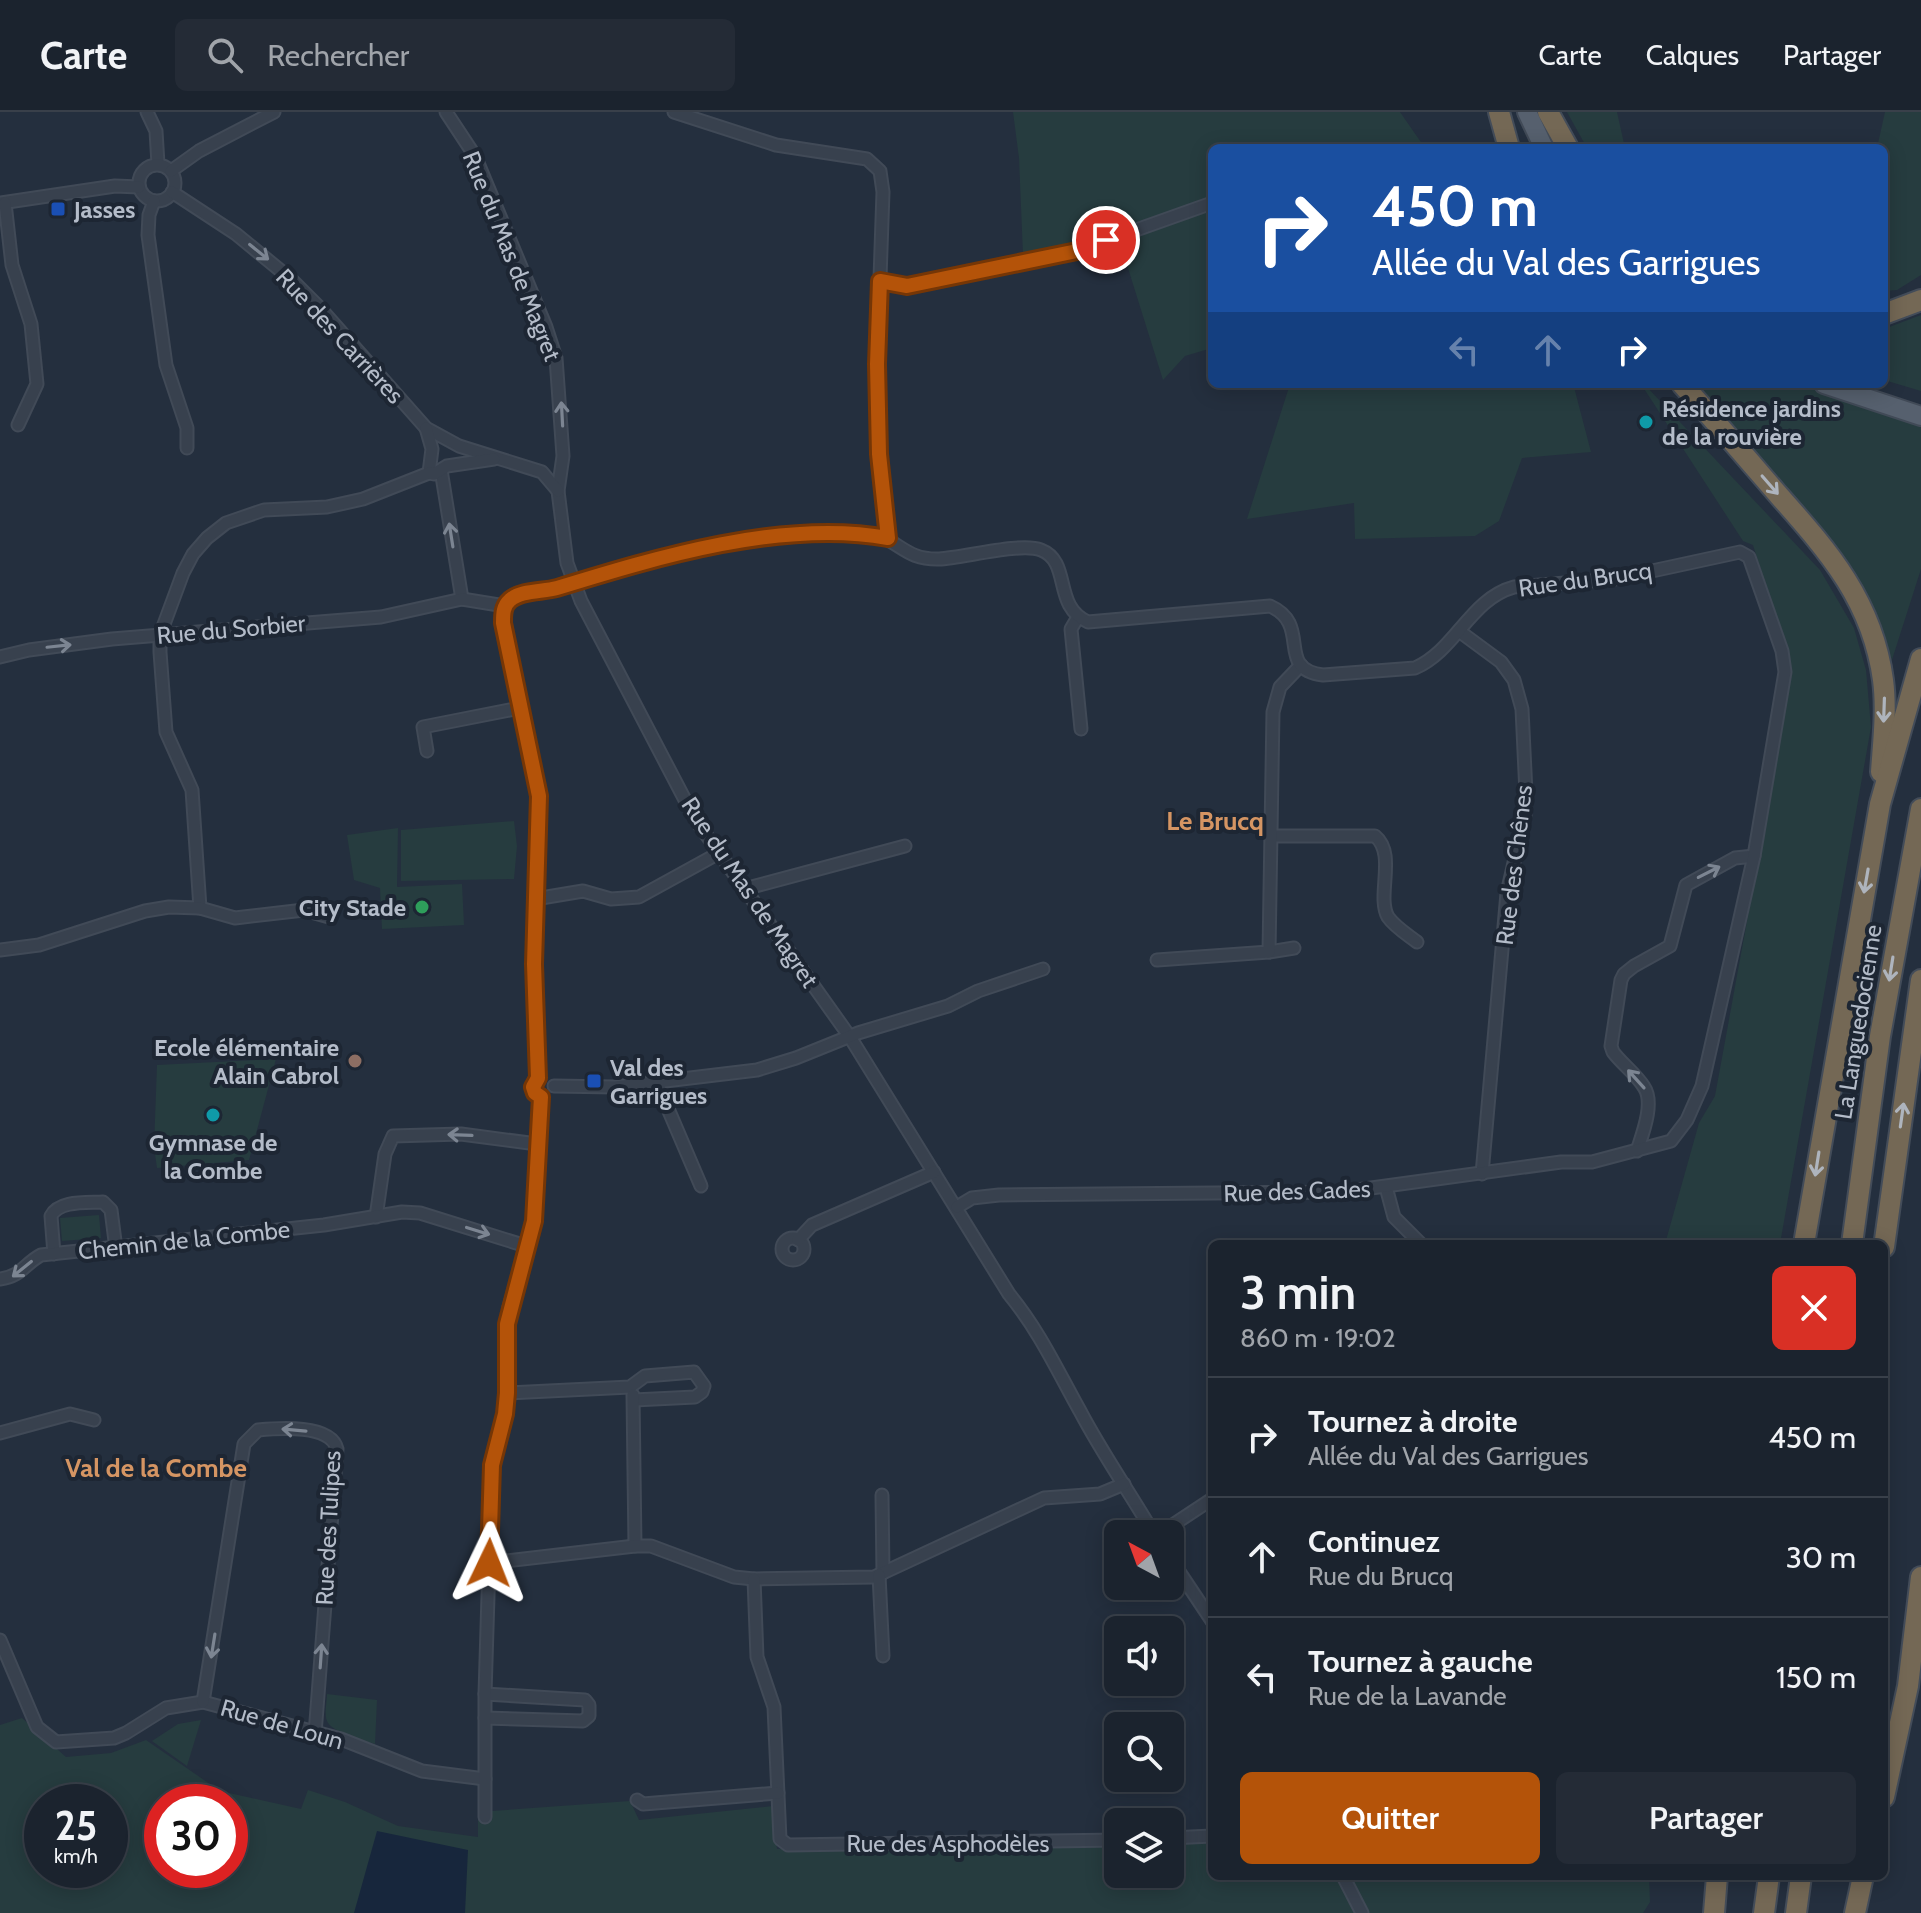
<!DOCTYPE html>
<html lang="fr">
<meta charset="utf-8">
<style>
body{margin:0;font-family:Cabin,sans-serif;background:#242b36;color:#f1f3f6;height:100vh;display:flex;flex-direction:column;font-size:30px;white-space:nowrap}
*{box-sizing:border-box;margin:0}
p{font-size:26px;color:#a0a4aa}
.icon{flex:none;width:44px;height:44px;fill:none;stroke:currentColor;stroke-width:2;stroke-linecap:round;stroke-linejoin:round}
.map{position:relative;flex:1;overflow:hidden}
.side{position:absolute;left:1208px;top:1128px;width:680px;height:640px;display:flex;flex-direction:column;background:#1b232e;border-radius:12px;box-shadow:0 4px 20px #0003,0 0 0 2px #39404a}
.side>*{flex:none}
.banner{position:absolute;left:1208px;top:32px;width:680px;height:244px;border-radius:12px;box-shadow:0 4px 20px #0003,0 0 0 2px #39404a;background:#1a4fa0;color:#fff;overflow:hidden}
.needle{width:52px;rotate:319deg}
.fabs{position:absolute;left:1104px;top:1408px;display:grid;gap:16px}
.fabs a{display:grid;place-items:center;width:80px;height:80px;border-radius:12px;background:#1b232e;box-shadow:0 4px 20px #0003,0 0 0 2px #39404a;font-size:40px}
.speed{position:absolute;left:24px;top:1672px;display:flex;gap:16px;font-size:40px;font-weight:700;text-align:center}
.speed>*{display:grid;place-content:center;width:104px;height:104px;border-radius:50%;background:#1b232e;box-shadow:0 4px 20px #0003,0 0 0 2px #39404a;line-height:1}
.speed small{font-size:20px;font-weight:400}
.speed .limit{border:12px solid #d22;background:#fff;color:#111}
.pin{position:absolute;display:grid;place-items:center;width:68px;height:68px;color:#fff;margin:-34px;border:4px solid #fff;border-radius:50%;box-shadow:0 2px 8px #0007}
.me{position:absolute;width:88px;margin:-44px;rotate:2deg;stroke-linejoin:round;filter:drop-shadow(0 0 6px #0008)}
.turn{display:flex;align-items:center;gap:28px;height:168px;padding:0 32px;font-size:36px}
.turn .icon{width:104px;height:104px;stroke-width:2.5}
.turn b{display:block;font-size:56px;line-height:68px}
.lanes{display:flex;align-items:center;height:76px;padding:0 32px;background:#0003;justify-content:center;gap:40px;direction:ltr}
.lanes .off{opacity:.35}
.round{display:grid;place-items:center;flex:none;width:84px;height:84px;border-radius:12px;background:#242b36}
.head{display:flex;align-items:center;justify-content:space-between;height:136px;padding:0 32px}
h1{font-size:48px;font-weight:600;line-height:60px}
.action{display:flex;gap:16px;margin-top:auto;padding:16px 32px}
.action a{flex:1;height:92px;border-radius:12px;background:#b45309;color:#fff;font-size:32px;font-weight:600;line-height:92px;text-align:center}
.action a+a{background:#242b36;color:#f1f3f6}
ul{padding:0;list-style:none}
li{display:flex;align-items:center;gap:24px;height:120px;padding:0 32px;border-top:2px solid #39404a}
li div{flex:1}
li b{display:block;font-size:30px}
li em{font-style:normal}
header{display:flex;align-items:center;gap:48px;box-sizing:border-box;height:112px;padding:0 40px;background:#1b232e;border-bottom:2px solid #39404a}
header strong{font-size:38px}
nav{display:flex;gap:44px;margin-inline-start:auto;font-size:28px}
.search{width:560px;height:72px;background:#242b36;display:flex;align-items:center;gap:20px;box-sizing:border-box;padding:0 28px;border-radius:12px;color:#a0a4aa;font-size:30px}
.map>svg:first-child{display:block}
.green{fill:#263c3f;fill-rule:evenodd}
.water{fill:#17263c}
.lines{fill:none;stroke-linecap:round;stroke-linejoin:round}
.minor-casing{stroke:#414a57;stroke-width:15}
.primary-casing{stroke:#414a57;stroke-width:22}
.motorway-casing{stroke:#434c59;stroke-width:24}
.minor{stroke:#38414e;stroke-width:11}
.primary{stroke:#56606e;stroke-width:18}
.motorway{stroke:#746855;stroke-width:20}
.oneway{stroke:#7c8592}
.oneway2{stroke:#aeb4bd}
.route-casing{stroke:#753606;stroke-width:20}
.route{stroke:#b45309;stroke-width:14}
.transit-dot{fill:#1a4fb4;stroke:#1d2633;stroke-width:3}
.culture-dot{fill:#0f9aa8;stroke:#1d2633;stroke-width:3}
.leisure-dot{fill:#2e9e5b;stroke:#1d2633;stroke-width:3}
.education-dot{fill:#8d6e63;stroke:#1d2633;stroke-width:3}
.labels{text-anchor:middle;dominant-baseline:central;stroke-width:8;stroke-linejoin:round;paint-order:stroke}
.poi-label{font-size:24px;font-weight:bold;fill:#b4bcc9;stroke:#1d2633;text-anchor:start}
.street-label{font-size:24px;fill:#b4bcc9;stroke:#1d2633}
.neighbourhood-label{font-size:26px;font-weight:bold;fill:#d59563;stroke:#1d2633}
</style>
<header>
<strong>Carte</strong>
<div class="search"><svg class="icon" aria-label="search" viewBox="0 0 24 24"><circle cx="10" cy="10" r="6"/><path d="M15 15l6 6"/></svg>Rechercher</div>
<nav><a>Carte</a><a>Calques</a><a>Partager</a></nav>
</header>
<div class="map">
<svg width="1921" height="1801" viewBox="0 0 1921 1801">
<rect width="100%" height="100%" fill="#242f3e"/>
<!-- green -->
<g class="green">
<path d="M 1013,0 L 1400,0 L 1425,36 L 1212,36 L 1212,236 L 1185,244 L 1163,268 L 1122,137 L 1122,116 L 1095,126 L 1023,143 L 1019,46 Z"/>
<path d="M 1567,0 L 1617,0 L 1625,36 L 1587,36 Z"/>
<path d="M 1885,0 L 1921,0 L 1921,163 L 1897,178 L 1884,179 L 1884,36 L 1877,36 Z"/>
<path d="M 1921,203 L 1921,279 L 1884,268 L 1884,217 Z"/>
<path d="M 1290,272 L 1586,272 L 1574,275 L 1591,340 L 1522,346 L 1499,409 L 1475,424 L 1355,427 L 1354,391 L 1247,407 Z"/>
<path d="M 1641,272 L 1644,272 L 1820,458 L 1854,516 L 1866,558 L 1871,615 L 1780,1132 L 1665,1132 L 1699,1011 L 1715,984 L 1782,618 L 1790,552 L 1753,433 L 1743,429 Z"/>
<path d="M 1693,272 L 1810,272 L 1921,315 L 1921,457 L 1890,554 L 1876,501 L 1842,449 Z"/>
<path d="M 514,709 L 517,734 L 514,767 L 401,769 L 401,718 Z"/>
<path d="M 398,716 L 397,775 L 462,772 L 464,813 L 382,817 L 380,776 L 354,768 L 347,723 Z"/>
<path d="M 276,947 L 249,1048 L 157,1056 L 154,1035 L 157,953 Z"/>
<path d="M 99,1103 L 101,1126 L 62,1129 L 60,1106 Z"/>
<path d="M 327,1582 L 377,1588 L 375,1632 C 364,1629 331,1620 327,1609 C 324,1602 327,1589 327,1582 Z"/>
<path d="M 22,1606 L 66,1645 L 111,1641 L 146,1628 L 220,1679 L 301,1697 L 308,1678 L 345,1690 L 398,1714 L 478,1725 L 478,1700 L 630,1689 L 639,1708 L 773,1694 L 777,1737 L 1118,1733 L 1118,1762 L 1170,1762 L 1170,1730 L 1212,1728 L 1212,1764 L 1649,1764 L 1650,1790 L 1643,1801 L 0,1801 L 0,1613 ZM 42,1690 L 110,1690 L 110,1758 L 42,1758 ZM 162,1690 L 230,1690 L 230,1758 L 162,1758 Z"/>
<path d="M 201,1608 L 187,1654 L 152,1629 L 178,1612 Z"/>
</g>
<!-- water -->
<path class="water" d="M 377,1719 L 468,1738 L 465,1801 L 354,1801 Z"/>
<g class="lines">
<defs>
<g id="minor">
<path d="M 147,0 L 156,19 L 158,52"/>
<path d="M 446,0 L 475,44 L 546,215 L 556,246 L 563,344 L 558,379 L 567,451 L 581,489 L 695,707 L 850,925 L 1009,1182 C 1040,1220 1056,1256 1080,1299 C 1102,1341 1130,1381 1154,1422"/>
<path d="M 674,0 L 776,33 L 867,47 L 880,59 L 883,80 L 877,252 L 879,342 L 888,426"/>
<circle cx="157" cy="71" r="18"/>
<path d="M 171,59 L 199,39 L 274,0"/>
<path d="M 172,80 L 236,122 L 292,168 L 320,196 L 426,316 L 459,334 L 542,360 L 558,379"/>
<path d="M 154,89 L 149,103 L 148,123 L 166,253 L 187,316 L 187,336"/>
<path d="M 1,91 L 115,74 L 139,75"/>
<path d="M 5,91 L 12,153 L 31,212 L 37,272 L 18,313"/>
<path d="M 880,169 L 907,174 L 1077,139 L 1212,91"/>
<path d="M 426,316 L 432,337 L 429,361"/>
<path d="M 441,358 L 462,487"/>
<path d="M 1078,505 L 1071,517 L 1081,617"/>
<path d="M 1459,519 L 1501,550 L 1514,568 L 1522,597 L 1526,681 L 1525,703 L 1507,781 L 1482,1062"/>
<path d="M 0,545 L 29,538 L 112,527 L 381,505 L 462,487 L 505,494"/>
<path d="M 427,639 L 423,615 L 520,596"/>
<path d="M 1272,724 L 1375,724 C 1397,742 1376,784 1388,805 C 1395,815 1408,823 1417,830"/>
<path d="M 744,777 L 905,734"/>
<path d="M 535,787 L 583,779 L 611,787 L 639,785 L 719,741"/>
<path d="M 200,796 L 192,678 L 166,620 L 160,540 L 160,523 L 183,461 L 193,442 L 207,426 L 226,411 L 264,398 L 327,395 L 363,387 L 429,361 L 434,362 L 447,354 L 494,347"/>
<path d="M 0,838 L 39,833 L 145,799 L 169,795 L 200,796 L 235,806 L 304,798 L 329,805"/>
<path d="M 1269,840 L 1294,836"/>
<path d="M 1157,848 L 1269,840 L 1273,600 L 1280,575 L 1301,553"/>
<path d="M 657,971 L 701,1074"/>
<path d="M 554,974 L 615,975 L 757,958 L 796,946 L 858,921 L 948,894 L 978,879 L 1043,857"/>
<path d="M 1637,1039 C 1642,1023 1655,991 1644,975 C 1636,962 1622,952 1613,940 L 1611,934 L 1621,868 L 1624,862 L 1634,854 L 1670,834 L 1686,773 L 1735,746 L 1754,744"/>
<path d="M 1386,1075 L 1394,1105 L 1421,1132"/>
<path d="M 376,1105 L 385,1042 L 393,1024 L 461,1022 L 537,1032"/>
<circle cx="793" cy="1137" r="11"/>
<path d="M 798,1128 L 812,1113 L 934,1060"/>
<path d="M 54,1142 L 51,1104 C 59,1088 87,1091 103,1090 L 111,1098 L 116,1137"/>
<path d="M 0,1167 C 22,1164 24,1152 41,1143 L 324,1113 L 402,1100 L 420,1101 L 526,1134"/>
<path d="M 507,1281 L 630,1275 L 645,1264 L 694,1260 L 704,1274 L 702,1280 L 695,1285 L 634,1288"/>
<path d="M 633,1283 L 635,1434"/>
<path d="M 0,1321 L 70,1302 L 94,1308"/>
<path d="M 882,1383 L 883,1461"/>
<path d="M 1159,1422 L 1212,1387"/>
<path d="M 1170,1446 L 1212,1509"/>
<path d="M 489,1451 L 635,1434 L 651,1434 L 734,1465 L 754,1467 L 874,1465 L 1044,1386 L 1100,1382 L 1124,1372"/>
<path d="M 879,1463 L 883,1544"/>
<path d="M 754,1467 L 757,1545 L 774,1595 L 780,1727 L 788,1733 L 1118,1728"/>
<path d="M 0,1528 L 37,1615 L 56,1630 L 114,1626 L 126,1621 L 166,1596 L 203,1590 L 341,1627 L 422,1659 L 485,1667"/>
<path d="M 485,1582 L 585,1588 L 589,1593 L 589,1604 L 583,1609 L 485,1606"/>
<path d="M 203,1590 L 244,1332 L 258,1318 C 279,1316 331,1312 337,1337 L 315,1622"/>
<path d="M 637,1688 L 643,1692 L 778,1681"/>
<path d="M 485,1705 L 485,1582 L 492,1353 L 505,1302 L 509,1195 L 534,1109 L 541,985 L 535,981 L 533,975 L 538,966 L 534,852 L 539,684 L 503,511 L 507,490 C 521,479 542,481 558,475 C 583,467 609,461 634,454 C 709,434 789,414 867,422 C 899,425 902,448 939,447 C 963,446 1021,430 1041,438 C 1072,450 1052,494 1088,510 L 1270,494 C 1313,513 1274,557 1323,563 L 1415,556 C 1456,538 1470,487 1514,475 L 1615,467 L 1740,440 L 1749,445 L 1782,539 L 1785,560 L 1754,744 L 1702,974 L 1687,1008 L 1671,1029 L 1592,1050 L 1561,1050 L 1342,1080 L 999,1083 L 972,1086 L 957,1095"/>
<path d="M 1170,1726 L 1212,1724"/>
<path d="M 1343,1764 L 1362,1801"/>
</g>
<g id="primary">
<path d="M 1527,0 L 1544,36"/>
<path d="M 1824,272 L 1921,304"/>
</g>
<g id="motorway">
<path d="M 1499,0 L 1509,36"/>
<path d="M 1548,0 L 1568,36"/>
<path d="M 1884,202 L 1921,188"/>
<path d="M 1682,272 C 1714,308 1744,343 1775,379 C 1827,438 1872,487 1883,568 C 1887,598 1883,630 1881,660"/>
<path d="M 1804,1132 L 1880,692 L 1921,547"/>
<path d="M 1852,1132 L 1880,924 L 1921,697"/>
<path d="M 1884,1135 L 1921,868"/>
<path d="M 1884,1685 L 1908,1574 L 1921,1465"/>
<path d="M 1714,1801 L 1717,1764"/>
<path d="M 1764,1801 L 1769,1764"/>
<path d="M 1796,1801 L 1801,1764"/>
<path d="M 1855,1801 L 1863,1764"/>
</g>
</defs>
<!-- minor casing -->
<use href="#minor" class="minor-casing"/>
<!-- primary casing -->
<use href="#primary" class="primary-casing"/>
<!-- motorway casing -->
<use href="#motorway" class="motorway-casing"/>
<!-- minor -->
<use href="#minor" class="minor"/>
<!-- primary -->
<use href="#primary" class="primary"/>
<!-- motorway -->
<use href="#motorway" class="motorway"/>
</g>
<!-- one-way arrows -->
<defs><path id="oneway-shaft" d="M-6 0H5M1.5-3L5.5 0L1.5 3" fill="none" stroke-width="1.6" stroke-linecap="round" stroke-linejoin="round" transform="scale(2)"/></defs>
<g class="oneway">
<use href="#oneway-shaft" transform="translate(259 140) rotate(39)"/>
<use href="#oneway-shaft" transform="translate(562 302) rotate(-93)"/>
<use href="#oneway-shaft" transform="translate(451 423) rotate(-99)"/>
<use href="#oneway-shaft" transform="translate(59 534) rotate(-6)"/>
<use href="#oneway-shaft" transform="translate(1709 760) rotate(-27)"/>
<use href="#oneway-shaft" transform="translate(1636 967) rotate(-132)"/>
<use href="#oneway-shaft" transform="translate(460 1023) rotate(-178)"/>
<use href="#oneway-shaft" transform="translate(478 1119) rotate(17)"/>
<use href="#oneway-shaft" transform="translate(22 1157) rotate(141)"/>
<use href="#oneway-shaft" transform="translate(294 1318) rotate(-175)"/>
<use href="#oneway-shaft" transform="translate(213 1534) rotate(99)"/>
<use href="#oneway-shaft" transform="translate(321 1544) rotate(-86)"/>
</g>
<g class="oneway2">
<use href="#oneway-shaft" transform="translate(1770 373) rotate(49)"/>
<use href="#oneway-shaft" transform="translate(1884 598) rotate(92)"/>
<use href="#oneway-shaft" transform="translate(1866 769) rotate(100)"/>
<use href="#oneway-shaft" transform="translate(1891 857) rotate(99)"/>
<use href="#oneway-shaft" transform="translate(1902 1003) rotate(-82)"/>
<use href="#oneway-shaft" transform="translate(1817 1052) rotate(99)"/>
</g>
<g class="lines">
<defs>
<path id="route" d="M 489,1451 L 492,1353 L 505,1302 L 507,1281 L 507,1212 L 534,1109 L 541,985 L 535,981 L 533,975 L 538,966 L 534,852 L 539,684 L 503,511 C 503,502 503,494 510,488 C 521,478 543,480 557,476 C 658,445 783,407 888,426 L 879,342 L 877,252 L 880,169 L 907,174 L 1077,139 L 1106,128"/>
</defs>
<!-- route casing -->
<use href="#route" class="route-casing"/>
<!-- route -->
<use href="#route" class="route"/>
</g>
<!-- markers -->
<g class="transit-dot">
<rect x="50" y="89" width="16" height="16" rx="4"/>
<rect x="586" y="961" width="16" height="16" rx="4"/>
</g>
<g class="culture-dot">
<circle cx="1646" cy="310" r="8"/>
<circle cx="213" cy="1003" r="8"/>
</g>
<circle class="leisure-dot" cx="422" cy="795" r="8"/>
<circle class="education-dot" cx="355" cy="949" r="8"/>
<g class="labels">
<!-- poi labels -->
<g class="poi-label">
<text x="74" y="97">Jasses</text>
<text x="1662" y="296">Résidence jardins<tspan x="1662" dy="28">de la rouvière</tspan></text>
<text x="406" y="795" text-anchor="end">City Stade</text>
<text x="339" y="935" text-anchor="end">Ecole élémentaire<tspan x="339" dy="28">Alain Cabrol</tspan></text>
<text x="610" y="955">Val des<tspan x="610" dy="28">Garrigues</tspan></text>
<text x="213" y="1030" text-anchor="middle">Gymnase de<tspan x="213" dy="28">la Combe</tspan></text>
</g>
<!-- street labels -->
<g class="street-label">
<text transform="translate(512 144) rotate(68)">Rue du Mas de Magret</text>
<text transform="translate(340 224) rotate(47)">Rue des Carrières</text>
<text transform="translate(1585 467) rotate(-8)">Rue du Brucq</text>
<text transform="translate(231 517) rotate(-5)">Rue du Sorbier</text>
<text transform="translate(1514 753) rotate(-83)">Rue des Chênes</text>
<text transform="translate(750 780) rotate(56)">Rue du Mas de Magret</text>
<text transform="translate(1858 910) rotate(-81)">La Languedocienne</text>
<text transform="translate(1297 1079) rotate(-2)">Rue des Cades</text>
<text transform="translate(184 1128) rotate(-6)">Chemin de la Combe</text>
<text transform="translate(328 1416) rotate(-87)">Rue des Tulipes</text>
<text transform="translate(282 1612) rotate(16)">Rue de Loun</text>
<text x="948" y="1731">Rue des Asphodèles</text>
</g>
<!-- neighbourhood labels -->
<g class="neighbourhood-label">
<text x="1215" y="709">Le Brucq</text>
<text x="156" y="1356">Val de la Combe</text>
</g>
</g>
</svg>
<div class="fabs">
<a><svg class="needle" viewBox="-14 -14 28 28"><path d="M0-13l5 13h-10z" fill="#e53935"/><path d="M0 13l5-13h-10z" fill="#a0a4aa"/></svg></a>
<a><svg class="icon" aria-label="sound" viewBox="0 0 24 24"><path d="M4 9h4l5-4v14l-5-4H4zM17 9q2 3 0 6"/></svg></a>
<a><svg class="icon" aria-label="search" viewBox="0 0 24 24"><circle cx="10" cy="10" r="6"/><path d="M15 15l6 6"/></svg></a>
<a><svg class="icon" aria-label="layers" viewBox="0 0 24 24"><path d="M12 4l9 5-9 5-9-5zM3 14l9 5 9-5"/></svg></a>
</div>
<div class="speed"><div>25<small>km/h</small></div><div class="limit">30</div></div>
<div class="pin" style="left:1106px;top:128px;background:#d93025"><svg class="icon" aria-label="arrive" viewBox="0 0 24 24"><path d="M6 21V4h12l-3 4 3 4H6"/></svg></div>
<svg class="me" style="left:489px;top:1451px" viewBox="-20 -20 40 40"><path d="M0-17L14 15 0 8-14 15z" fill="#b45309" stroke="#fff" stroke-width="4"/></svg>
<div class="banner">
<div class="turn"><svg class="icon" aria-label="right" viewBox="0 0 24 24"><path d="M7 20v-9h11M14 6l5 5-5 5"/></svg><div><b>450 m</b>Allée du Val des Garrigues</div></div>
<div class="lanes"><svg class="icon off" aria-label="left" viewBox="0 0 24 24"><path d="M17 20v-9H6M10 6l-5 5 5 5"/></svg><svg class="icon off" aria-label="ahead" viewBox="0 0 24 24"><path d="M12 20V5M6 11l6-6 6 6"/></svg><svg class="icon" aria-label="right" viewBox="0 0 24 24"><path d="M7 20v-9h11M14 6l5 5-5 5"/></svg></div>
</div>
<section class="side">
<div class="head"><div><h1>3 min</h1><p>860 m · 19:02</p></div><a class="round" style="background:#d93025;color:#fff"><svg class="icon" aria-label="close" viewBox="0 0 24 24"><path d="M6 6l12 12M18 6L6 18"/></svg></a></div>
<ul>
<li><svg class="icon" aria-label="right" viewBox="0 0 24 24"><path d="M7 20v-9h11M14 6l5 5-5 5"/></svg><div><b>Tournez à droite</b><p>Allée du Val des Garrigues</p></div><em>450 m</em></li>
<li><svg class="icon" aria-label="ahead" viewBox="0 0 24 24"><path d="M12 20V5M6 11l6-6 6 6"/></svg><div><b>Continuez</b><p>Rue du Brucq</p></div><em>30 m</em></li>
<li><svg class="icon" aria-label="left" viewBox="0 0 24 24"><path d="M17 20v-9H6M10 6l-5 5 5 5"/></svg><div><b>Tournez à gauche</b><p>Rue de la Lavande</p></div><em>150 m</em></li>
</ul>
<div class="action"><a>Quitter</a><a>Partager</a></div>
</section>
</div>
